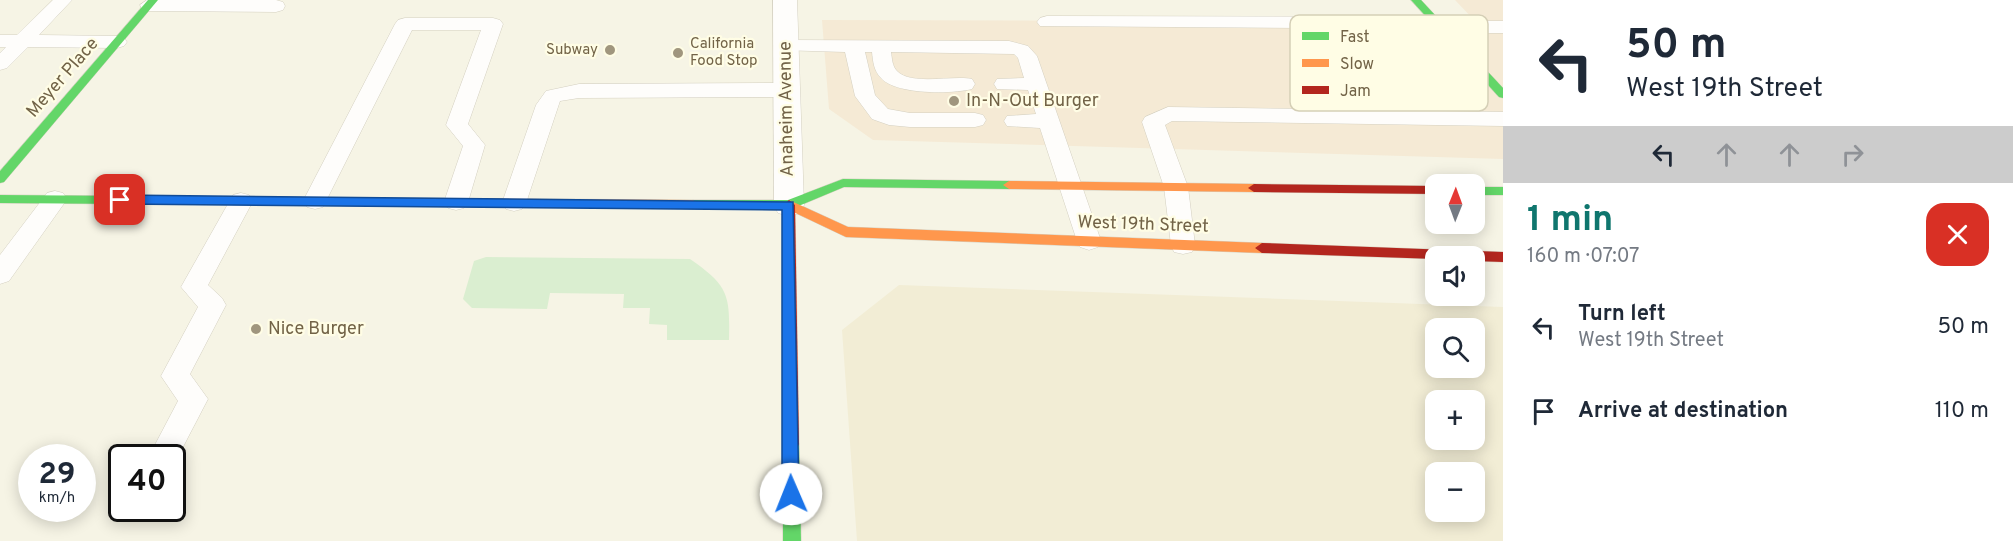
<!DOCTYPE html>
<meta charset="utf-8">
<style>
body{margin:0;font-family:Overpass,sans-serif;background:#f2f2f3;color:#1f2937;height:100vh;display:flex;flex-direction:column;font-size:22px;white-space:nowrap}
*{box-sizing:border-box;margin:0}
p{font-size:20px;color:#747a83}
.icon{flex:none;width:33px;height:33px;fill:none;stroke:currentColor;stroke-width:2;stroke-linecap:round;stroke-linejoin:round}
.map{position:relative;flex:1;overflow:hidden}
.panel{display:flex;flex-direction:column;background:#fff;width:510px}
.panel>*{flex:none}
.guide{background:#fff;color:#1f2937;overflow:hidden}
.needle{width:39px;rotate:1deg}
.tools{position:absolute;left:1425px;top:174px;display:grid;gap:12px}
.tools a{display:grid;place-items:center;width:60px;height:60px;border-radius:12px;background:#fff;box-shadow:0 3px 15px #0003;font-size:30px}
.speed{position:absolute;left:18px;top:444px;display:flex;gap:12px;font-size:30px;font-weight:700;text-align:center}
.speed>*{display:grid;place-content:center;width:78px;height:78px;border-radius:50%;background:#fff;box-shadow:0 3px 15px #0003;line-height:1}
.speed small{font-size:15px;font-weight:400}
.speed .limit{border:3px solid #111;border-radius:9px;background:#fff;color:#111}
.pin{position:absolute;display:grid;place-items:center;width:51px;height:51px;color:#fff;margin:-26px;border-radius:12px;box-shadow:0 3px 9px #0006}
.me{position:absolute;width:66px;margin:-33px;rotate:359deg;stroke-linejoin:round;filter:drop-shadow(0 0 4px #0008)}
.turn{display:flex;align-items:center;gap:21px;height:126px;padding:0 24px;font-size:27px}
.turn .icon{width:78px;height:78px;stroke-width:2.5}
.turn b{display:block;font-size:42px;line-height:51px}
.lanes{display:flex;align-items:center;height:57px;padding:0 24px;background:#0003;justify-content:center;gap:30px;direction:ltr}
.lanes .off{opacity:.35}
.round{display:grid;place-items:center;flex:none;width:63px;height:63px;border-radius:18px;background:#f2f2f3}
.headline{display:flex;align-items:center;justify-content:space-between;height:102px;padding:0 24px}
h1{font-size:36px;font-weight:700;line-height:45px;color:#0f766e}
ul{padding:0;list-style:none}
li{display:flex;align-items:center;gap:18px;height:84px;padding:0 24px}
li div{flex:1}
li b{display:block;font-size:22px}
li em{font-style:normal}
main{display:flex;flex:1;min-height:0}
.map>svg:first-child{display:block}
.residential{fill:#f2edd5;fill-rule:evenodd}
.commercial{fill:#f5ead5}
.green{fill:#daeed0}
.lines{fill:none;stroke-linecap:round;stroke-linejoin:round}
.lane-casing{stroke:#d4d0c1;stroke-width:1}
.street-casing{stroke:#d4d0c1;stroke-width:1}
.fast-casing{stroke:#d6d1c2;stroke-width:1}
.slow-casing{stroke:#d6d1c2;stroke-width:1}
.jam-casing{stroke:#d6d1c2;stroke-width:1}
.lane{fill:#fefdfb;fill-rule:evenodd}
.street{fill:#fefdfb;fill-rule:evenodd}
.fast{fill:#63d668;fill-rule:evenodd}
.slow{fill:#ff974d;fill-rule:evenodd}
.jam{fill:#b3261e;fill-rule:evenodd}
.route{fill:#1a73e8;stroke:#114b97;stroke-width:1.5}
.poi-dot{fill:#a0967e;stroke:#fffde5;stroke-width:2}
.labels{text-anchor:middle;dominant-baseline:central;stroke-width:4.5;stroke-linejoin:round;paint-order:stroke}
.far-poi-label{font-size:15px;fill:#726347;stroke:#fffde5;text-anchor:start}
.street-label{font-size:18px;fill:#726347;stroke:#fffde5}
.poi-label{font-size:18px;fill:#726347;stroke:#fffde5;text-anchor:start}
.key{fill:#fffde5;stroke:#d5cfb6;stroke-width:1.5}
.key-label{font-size:16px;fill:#726347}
</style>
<main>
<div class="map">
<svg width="1503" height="541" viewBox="0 0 1503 541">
<rect width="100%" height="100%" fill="#f6f4e5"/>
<!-- residential -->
<path class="residential" d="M 899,285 L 1503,307 L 1503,541 L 857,541 L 842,330 ZM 1436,328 L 1474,328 L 1474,368 L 1436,368 ZM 1436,400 L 1474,400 L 1474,440 L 1436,440 ZM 1436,472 L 1474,472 L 1474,512 L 1436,512 Z"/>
<!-- commercial -->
<path class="commercial" d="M 1455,0 L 1503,0 L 1503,159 L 873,140 L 829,109 L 822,20 L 1476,22 Z"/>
<!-- green -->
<path class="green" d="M 486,257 L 690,259 C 729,286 730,295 729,340 L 667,340 L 667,325 L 649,324 L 650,308 L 623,308 L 624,294 L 550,293 L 547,309 L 472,308 L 463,299 L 474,261 Z"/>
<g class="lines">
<defs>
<g id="lane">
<path d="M 53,0 L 72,0 L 39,35 L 117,36 L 124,38 L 127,42 L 124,46 L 117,48 L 28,47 L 7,68 L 0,70 L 0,53 L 6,47 L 0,47 L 0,35 L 17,35 Z"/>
<path d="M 147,0 L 276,0 L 283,2 L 285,6 L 283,10 L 276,12 L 149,11 L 142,9 L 140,5 Z"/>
<path d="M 1047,16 L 1438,17 L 1446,21 L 1503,21 L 1503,33 L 1441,33 L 1433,29 L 1040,26 L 1037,22 L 1040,18 Z"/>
<path d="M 405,18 L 493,18 L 500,20 L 503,24 L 468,124 L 485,145 L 468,202 L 464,208 L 456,210 L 448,208 L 444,202 L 463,146 L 446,125 L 481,30 L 412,30 L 323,207 L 315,209 L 307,207 L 303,201 L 395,24 L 398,20 Z"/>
<path d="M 786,40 L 1009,41 L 1028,46 L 1037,56 L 1101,241 L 1098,247 L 1089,250 L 1080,247 L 1077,241 L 1040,128 L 1007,126 L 1004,121 L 1007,116 L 1036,114 L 1028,90 L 997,89 L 994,84 L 997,79 L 1024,78 L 1018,58 L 1014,54 L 891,52 C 892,58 892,66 897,71 C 911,86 953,75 972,79 L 975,84 L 972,89 C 952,94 896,95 881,78 C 874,71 873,62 872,52 L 865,52 L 875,95 L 888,109 L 910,113 L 975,113 L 983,115 L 986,120 L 983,125 L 975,127 L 910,127 L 889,125 L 872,119 L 855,96 L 845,52 L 779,50 L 776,46 L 779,42 Z"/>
<path d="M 787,83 L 794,85 L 797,90 L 794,95 L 787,97 L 579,98 L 560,101 L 526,203 L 522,209 L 514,211 L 506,209 L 502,203 L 536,105 L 546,91 L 579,84 Z"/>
<path d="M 1168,107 L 1503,112 L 1503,126 L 1172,121 L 1165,125 L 1188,187 L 1195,245 L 1192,252 L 1183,254 L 1174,252 L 1171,245 L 1164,187 L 1142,122 L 1145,117 Z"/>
<path d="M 55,191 L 63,193 L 67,199 L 63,205 L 9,281 L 0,284 L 0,255 L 47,193 Z"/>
<path d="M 241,193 L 249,195 L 253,201 L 208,285 L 222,298 L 226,305 L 190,374 L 208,399 L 172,468 L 172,458 L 148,458 L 178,401 L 161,376 L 198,307 L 181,287 L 233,195 Z"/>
</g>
<path id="street" d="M 773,0 L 797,0 L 804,205 L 800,213 L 789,216 L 778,213 L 774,205 Z"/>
<g id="fast">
<path d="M 148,0 L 158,0 L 4,182 L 0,183 L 0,171 Z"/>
<path d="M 1411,0 L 1421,0 L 1503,88 L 1503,98 L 1499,97 Z"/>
<path d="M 843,179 L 1009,181 L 1015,185 L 1009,189 L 844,187 L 789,210 L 693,208 L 687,204 L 693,200 L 788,200 Z"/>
<rect x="1474" y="187" width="29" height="8"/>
<path d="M 0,195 L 384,198 L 390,202 L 384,206 L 0,203 Z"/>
<path d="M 791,437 L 797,439 L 799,444 L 801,541 L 783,541 L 783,444 L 785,439 Z"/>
</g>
<g id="slow">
<path d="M 1009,181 L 1254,184 L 1260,188 L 1254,192 L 1009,189 L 1003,185 Z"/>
<path d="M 384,198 L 693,200 L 699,204 L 693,208 L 384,206 L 378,202 Z"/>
<path d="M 789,200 L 848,227 L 1262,243 L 1269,248 L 1262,253 L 846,237 L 785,208 L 783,205 Z"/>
</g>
<g id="jam">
<path d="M 1254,184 L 1436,186 L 1436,194 L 1254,192 L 1248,188 Z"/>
<path d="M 789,200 L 795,205 L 799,444 L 797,449 L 791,451 L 785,449 L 783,444 L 783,205 Z"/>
<path d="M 1262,243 L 1503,252 L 1503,262 L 1474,261 L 1474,256 L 1436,256 L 1436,259 L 1262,253 L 1255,248 Z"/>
</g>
</defs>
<!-- lane casing -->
<use href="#lane" class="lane-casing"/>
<!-- street casing -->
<use href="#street" class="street-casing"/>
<!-- fast casing -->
<use href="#fast" class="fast-casing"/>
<!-- slow casing -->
<use href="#slow" class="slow-casing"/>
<!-- jam casing -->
<use href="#jam" class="jam-casing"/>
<!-- lane -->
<use href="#lane" class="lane"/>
<!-- street -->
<use href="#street" class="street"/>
<!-- fast -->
<use href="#fast" class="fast"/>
<!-- slow -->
<use href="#slow" class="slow"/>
<!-- jam -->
<use href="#jam" class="jam"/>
</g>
<!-- route -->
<path class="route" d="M 120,195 L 793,202 L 799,494 L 797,500 L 791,502 L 785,500 L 782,494 L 782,210 L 120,204 L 114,200 Z"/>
<!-- markers -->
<g class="poi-dot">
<circle cx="610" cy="50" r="6"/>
<circle cx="678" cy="53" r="6"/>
<circle cx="954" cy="101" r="6"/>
<circle cx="256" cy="329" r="6"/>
</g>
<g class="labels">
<!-- far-poi labels -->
<g class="far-poi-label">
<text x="690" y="44">California<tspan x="690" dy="17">Food Stop</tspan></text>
<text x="598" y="50" text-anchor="end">Subway</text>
</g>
<!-- street labels -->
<g class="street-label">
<text transform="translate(63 78) rotate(-49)">Meyer Place</text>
<text transform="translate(787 109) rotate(-91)">Anaheim Avenue</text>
<text transform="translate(1143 225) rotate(2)">West 19th Street</text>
</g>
<!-- poi labels -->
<g class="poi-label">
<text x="966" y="101">In-N-Out Burger</text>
<text x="268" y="329">Nice Burger</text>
</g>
</g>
<!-- legend -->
<rect x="1290" y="15" width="198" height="96" rx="9" class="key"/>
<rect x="1302" y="32" width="27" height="8" fill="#63d668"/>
<rect x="1302" y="59" width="27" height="8" fill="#ff974d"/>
<rect x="1302" y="86" width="27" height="8" fill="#b3261e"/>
<g class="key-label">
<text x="1340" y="42">Fast</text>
<text x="1340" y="69">Slow</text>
<text x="1340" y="96">Jam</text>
</g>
</svg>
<div class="tools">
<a><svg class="needle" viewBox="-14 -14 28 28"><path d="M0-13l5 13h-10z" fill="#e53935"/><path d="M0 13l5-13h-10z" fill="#747a83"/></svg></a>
<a><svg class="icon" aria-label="sound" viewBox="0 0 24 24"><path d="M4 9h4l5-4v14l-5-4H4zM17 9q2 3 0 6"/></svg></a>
<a><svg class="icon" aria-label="search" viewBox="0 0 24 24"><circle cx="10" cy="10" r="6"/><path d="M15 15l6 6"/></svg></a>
<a>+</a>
<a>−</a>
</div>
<div class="speed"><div>29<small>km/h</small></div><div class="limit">40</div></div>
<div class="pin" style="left:120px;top:200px;background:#d93025"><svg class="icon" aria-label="arrive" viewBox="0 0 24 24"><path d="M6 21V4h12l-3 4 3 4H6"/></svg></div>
<svg class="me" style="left:791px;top:494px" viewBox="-20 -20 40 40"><circle r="19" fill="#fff"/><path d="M0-13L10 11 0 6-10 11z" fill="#1a73e8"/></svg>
</div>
<section class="panel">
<div class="guide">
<div class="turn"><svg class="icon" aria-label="left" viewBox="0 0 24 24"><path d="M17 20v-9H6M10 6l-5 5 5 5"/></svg><div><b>50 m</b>West 19th Street</div></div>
<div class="lanes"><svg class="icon" aria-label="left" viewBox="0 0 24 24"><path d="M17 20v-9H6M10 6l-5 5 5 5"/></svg><svg class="icon off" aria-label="ahead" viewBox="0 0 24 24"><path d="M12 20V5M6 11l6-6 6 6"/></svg><svg class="icon off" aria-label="ahead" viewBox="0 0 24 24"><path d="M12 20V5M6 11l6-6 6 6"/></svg><svg class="icon off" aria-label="right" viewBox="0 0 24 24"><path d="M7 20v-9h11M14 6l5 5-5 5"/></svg></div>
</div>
<div class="headline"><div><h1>1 min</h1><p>160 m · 07:07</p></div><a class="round" style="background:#d93025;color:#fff"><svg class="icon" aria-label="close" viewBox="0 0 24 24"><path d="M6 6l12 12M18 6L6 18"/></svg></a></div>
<ul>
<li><svg class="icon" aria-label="left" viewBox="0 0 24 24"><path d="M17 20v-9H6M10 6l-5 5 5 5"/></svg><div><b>Turn left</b><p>West 19th Street</p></div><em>50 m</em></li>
<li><svg class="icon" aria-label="arrive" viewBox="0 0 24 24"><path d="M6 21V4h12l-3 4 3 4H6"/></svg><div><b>Arrive at destination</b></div><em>110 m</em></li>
</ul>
</section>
</main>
